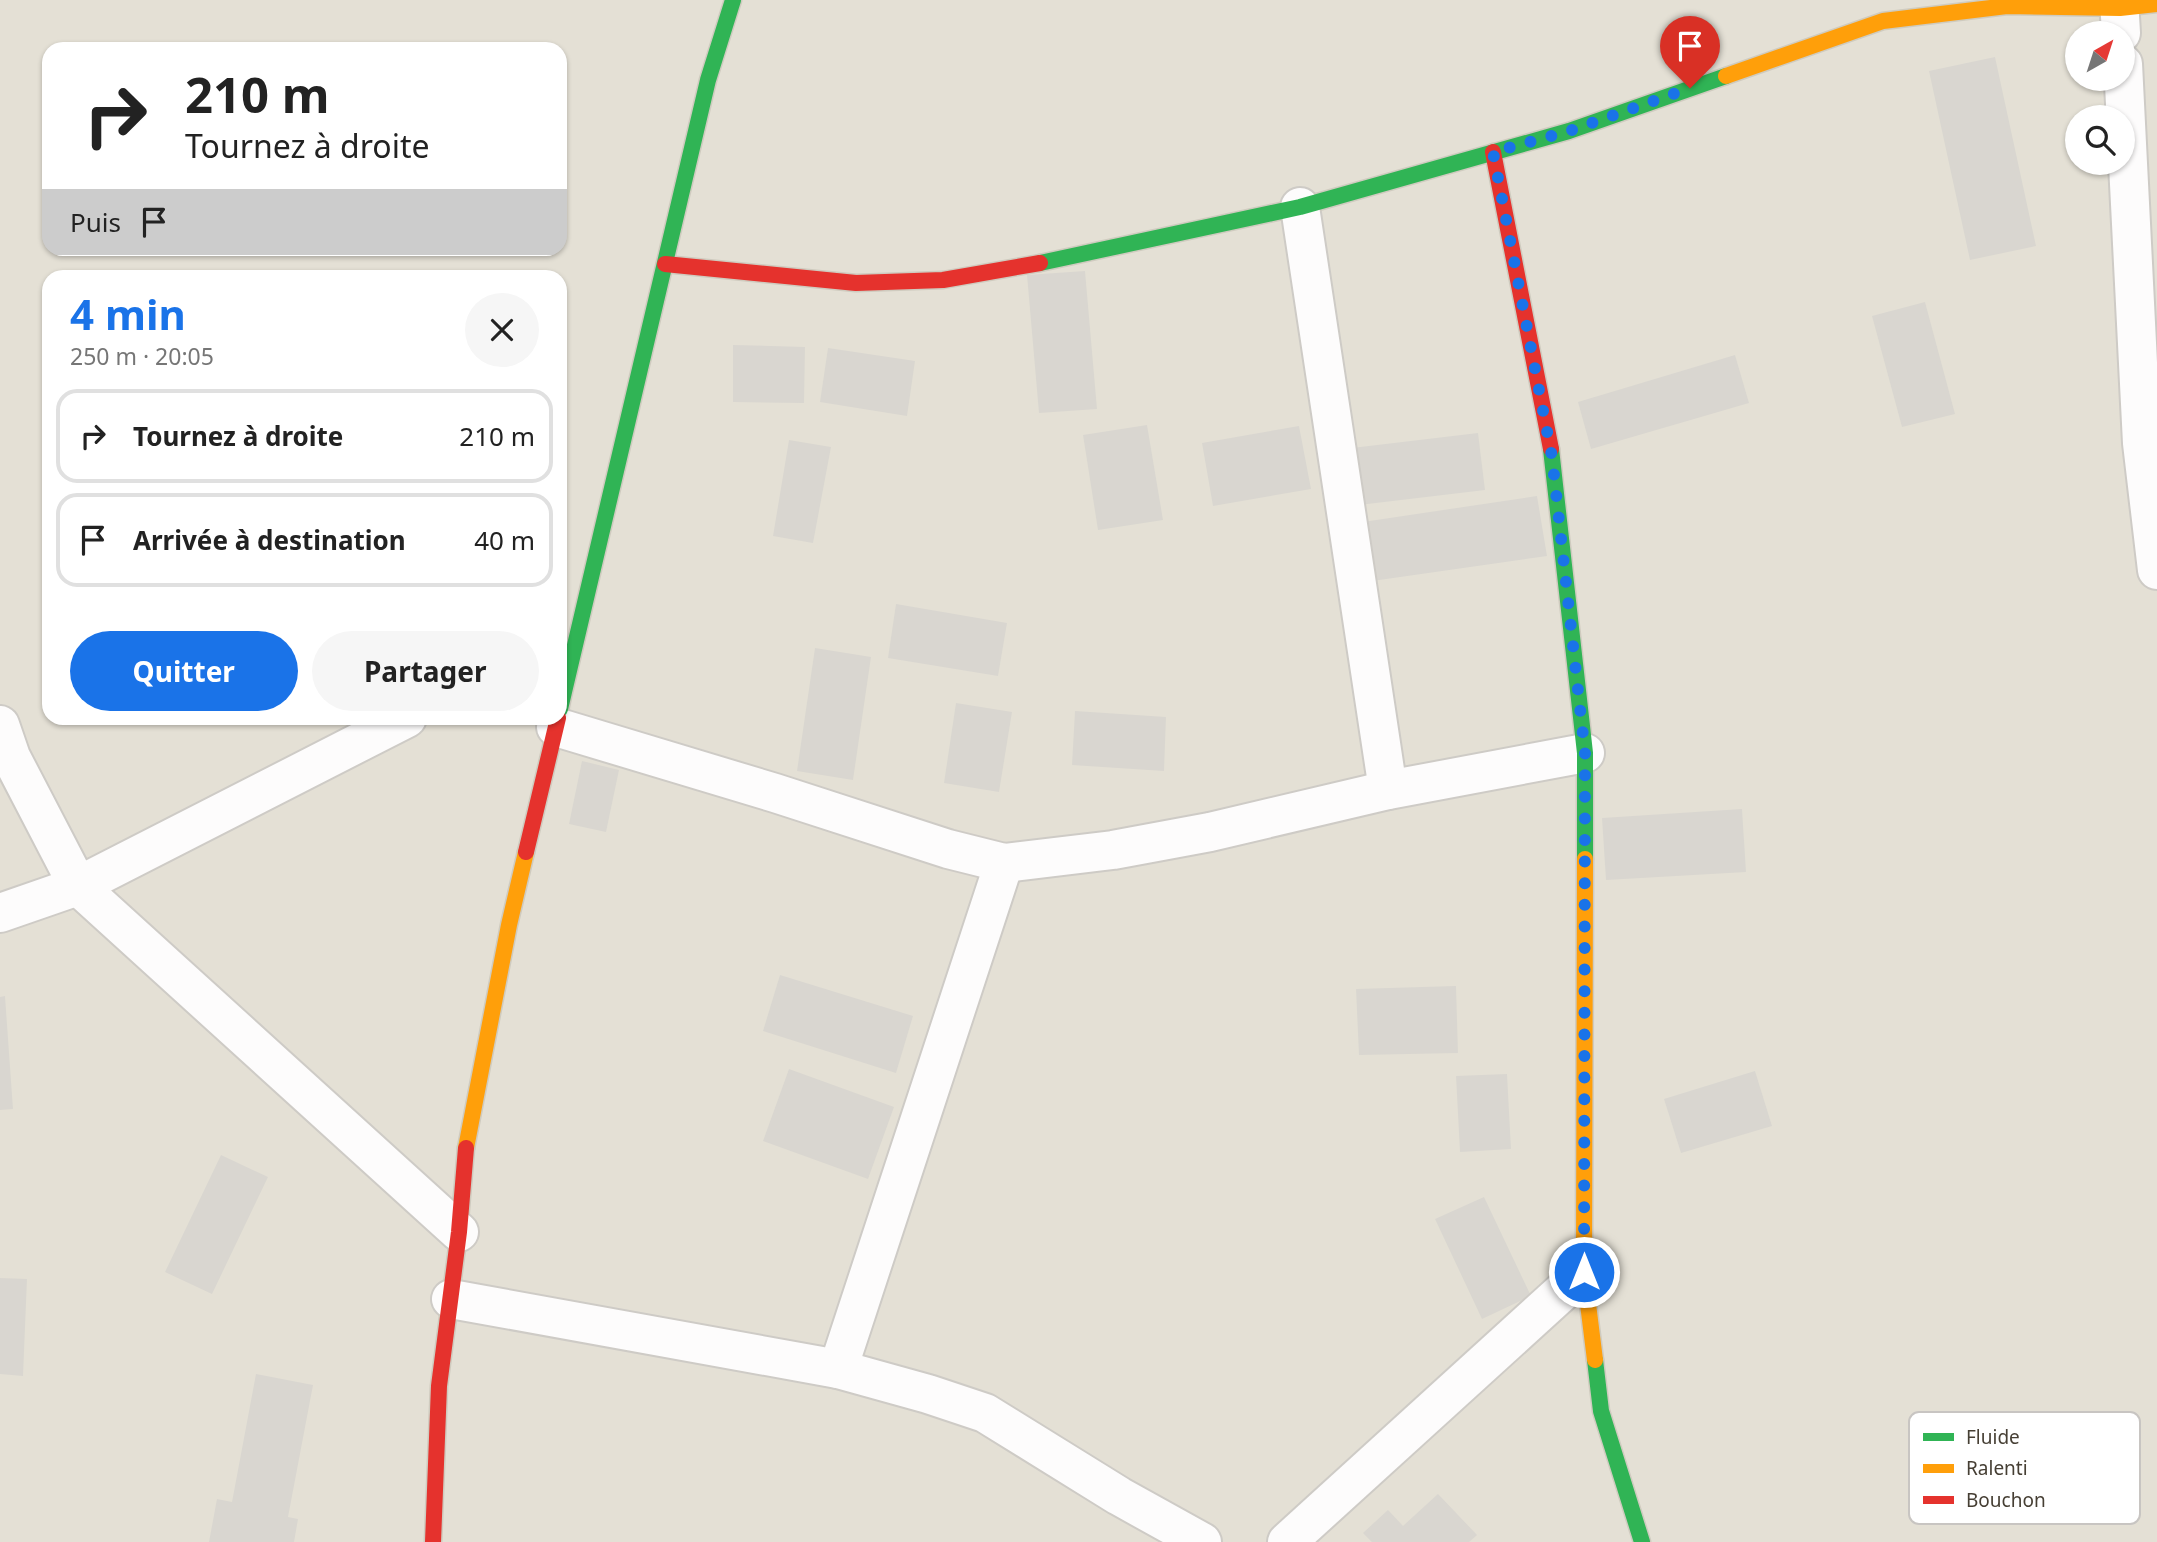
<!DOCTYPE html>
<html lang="fr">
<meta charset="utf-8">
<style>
body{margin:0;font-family:"Noto Sans",sans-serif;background:#f6f6f6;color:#222;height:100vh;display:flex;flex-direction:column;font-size:26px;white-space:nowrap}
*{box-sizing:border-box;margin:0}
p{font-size:23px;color:#767676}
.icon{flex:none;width:38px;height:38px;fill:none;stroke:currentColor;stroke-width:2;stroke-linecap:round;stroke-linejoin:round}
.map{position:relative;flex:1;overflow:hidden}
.sheet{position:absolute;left:42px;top:270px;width:525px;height:455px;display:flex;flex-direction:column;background:#fff;border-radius:21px;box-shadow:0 2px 5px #0004}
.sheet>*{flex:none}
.hud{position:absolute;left:42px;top:42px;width:525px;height:214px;border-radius:21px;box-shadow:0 2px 5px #0004;background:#fff;color:#222;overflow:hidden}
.needle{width:46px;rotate:39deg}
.fabs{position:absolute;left:2065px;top:21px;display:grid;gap:14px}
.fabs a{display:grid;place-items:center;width:70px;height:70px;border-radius:50%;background:#fff;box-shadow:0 2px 5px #0004;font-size:35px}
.pin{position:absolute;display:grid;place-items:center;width:60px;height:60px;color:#fff;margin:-72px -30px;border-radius:50% 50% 50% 0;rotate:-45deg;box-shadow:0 0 7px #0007}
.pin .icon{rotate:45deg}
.me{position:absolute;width:77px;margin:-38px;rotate:0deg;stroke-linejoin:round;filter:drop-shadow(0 0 5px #0008)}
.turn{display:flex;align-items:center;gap:24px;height:147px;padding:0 28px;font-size:32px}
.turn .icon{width:91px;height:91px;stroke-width:2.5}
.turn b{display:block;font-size:49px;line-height:60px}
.then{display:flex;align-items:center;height:66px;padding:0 28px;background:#0003;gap:14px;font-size:26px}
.round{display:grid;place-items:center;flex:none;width:74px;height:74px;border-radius:37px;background:#f6f6f6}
.headline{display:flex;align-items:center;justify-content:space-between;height:119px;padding:0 28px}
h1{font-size:42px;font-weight:700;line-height:52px;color:#1a73e8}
.action{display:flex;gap:14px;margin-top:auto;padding:14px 28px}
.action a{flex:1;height:80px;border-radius:42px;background:#1a73e8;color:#fff;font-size:28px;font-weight:700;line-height:80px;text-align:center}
.action a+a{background:#f6f6f6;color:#222}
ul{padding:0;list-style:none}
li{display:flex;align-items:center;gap:21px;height:94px;margin:0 14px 10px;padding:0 14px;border:4px solid #e0e0e0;border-radius:21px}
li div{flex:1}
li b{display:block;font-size:26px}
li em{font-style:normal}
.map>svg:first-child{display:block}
.residential{fill:#e4e0d5;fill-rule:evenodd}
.building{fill:#d9d6d0}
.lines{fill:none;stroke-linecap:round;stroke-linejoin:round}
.street-casing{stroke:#cecbc6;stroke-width:42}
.fast-casing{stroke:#cfcbbf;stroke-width:19}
.slow-casing{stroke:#cfcbbf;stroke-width:19}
.jam-casing{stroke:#cfcbbf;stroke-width:19}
.street{stroke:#fdfcfc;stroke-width:38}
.fast{stroke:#30b455;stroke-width:16}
.slow{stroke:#ff9f0a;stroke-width:16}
.jam{stroke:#e5322d;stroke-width:16}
.route{stroke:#1a73e8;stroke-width:12;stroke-dasharray:0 21.6}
.key{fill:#fff;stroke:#c8c5c2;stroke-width:2}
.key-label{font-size:19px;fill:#463f34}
</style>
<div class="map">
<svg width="2157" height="1542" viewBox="0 0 2157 1542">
<rect width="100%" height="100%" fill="#f0eee8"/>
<!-- residential -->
<path class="residential" d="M 0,0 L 2157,0 L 2157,1542 L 0,1542 ZM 2077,33 L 2123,33 L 2123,79 L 2077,79 ZM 49,49 L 560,49 L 560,248 L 49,248 ZM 2077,117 L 2123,117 L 2123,163 L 2077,163 ZM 49,276 L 560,276 L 560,718 L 49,718 Z"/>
<!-- building -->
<g class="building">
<path d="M 1995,57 L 2036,246 L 1970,260 L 1929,71 Z"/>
<path d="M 1085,271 L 1097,409 L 1039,413 L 1027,275 Z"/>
<path d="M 1925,302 L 1955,414 L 1902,427 L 1872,316 Z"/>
<path d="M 733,345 L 805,347 L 804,403 L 733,402 Z"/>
<path d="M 828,348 L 915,361 L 907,416 L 820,402 Z"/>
<path d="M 1735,355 L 1749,403 L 1591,449 L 1578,402 Z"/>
<path d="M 1147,425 L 1163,520 L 1098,530 L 1083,435 Z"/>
<path d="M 1299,426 L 1311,489 L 1213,506 L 1202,443 Z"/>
<path d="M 1478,433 L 1485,490 L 1359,505 L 1352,448 Z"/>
<path d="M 789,440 L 831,447 L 813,543 L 773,536 Z"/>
<path d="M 1537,496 L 1547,556 L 1372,581 L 1363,522 Z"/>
<path d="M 896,604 L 1007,623 L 998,676 L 888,658 Z"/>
<path d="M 815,648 L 871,657 L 853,780 L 797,771 Z"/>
<path d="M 956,703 L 1012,712 L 999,792 L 944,783 Z"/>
<path d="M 1075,711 L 1166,717 L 1164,771 L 1072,765 Z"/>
<path d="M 582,761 L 619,770 L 606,832 L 569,824 Z"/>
<path d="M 1742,809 L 1746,872 L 1606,880 L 1602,818 Z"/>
<path d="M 780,975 L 913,1016 L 896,1073 L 763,1031 Z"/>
<path d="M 1456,986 L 1458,1053 L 1359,1055 L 1356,989 Z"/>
<path d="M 5,996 L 13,1109 L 0,1110 L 0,997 Z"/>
<path d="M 789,1069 L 894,1107 L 868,1179 L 763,1141 Z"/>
<path d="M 1755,1071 L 1772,1126 L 1681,1153 L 1664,1099 Z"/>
<path d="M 1507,1074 L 1511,1149 L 1460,1152 L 1456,1076 Z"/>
<path d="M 221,1155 L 268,1177 L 212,1294 L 165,1272 Z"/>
<path d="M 1484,1197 L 1531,1296 L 1482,1319 L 1435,1219 Z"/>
<path d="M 0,1278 L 27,1279 L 23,1376 L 0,1374 Z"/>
<path d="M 256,1374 L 313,1385 L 288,1517 L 298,1519 L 294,1542 L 209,1542 L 217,1499 L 232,1502 Z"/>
<path d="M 1438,1494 L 1477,1535 L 1469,1542 L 1372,1542 L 1363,1533 L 1388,1510 L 1403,1526 Z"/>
</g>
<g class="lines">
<defs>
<g id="street">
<path d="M 2119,0 L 2121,33"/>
<path d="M 2123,64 L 2142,443 L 2157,570"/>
<path d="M 1300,207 L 1388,790"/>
<path d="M 0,725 L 11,757 L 78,886 L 459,1232"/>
<path d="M 556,727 L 775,793 L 948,849 L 1004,863 L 1113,850 L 1210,832 L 1388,790 L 1585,753"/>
<path d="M 0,913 L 78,886 L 407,718"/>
<path d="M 451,1299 L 838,1369 L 928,1394 L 985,1413 L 1119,1496 L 1202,1542"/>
<path d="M 838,1369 L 1004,863"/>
<path d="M 1287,1542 L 1584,1272"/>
</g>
<g id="fast">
<path d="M 1040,263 L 1300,207 L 1569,131 L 1726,76"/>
<path d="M 1551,449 L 1585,753 L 1585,859"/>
<path d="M 560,709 L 708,80 L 733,0"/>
<path d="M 1595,1360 L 1601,1411 L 1642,1542"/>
</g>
<g id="slow">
<path d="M 1726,76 L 1883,21 L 2007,6 L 2120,8 L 2157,4"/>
<path d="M 1585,859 L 1584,1272 L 1595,1360"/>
<path d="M 466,1148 L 509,925 L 526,852"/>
</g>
<g id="jam">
<path d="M 1493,152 L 1551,449"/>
<path d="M 665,264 L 856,283 L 943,280 L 1040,263"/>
<path d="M 526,852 L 558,718"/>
<path d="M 433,1542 L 439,1386 L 459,1232 L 466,1148"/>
</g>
</defs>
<!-- street casing -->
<use href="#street" class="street-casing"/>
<!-- fast casing -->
<use href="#fast" class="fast-casing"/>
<!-- slow casing -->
<use href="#slow" class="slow-casing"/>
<!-- jam casing -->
<use href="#jam" class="jam-casing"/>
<!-- street -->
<use href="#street" class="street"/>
<!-- fast -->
<use href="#fast" class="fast"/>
<!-- slow -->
<use href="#slow" class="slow"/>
<!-- jam -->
<use href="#jam" class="jam"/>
</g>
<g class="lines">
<!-- route -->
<path class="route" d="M 1584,1272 L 1585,753 L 1552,457 L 1493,152 L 1569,131 L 1690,88"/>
</g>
<!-- legend -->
<rect x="1909" y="1412" width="231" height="112" rx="10" class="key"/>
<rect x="1923" y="1433" width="31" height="8" fill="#30b455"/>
<rect x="1923" y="1464" width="31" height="9" fill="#ff9f0a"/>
<rect x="1923" y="1496" width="31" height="8" fill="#e5322d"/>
<g class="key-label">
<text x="1966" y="1444">Fluide</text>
<text x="1966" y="1475">Ralenti</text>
<text x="1966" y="1507">Bouchon</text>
</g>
</svg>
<div class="fabs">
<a><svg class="needle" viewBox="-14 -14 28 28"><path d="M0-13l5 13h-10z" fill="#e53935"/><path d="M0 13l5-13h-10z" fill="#767676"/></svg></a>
<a><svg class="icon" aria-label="search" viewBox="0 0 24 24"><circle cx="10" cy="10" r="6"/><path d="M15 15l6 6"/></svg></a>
</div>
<div class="pin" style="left:1690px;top:88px;background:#d93025"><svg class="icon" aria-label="arrive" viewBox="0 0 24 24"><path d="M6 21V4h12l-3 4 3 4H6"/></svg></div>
<svg class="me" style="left:1584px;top:1272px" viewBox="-20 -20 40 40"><circle r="17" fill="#1a73e8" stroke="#fff" stroke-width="3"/><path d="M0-11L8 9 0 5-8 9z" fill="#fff"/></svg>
<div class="hud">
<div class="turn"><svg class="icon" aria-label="right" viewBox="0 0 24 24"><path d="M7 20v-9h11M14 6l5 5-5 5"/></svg><div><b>210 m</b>Tournez à droite</div></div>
<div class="then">Puis<svg class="icon" aria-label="arrive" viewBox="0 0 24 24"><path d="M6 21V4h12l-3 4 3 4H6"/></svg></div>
</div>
<section class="sheet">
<div class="headline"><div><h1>4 min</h1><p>250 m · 20:05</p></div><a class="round"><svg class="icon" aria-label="close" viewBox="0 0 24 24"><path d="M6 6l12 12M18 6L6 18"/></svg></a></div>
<ul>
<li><svg class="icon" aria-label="right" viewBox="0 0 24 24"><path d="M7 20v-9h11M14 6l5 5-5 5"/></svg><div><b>Tournez à droite</b></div><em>210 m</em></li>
<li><svg class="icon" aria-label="arrive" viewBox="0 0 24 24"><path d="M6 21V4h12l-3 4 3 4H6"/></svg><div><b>Arrivée à destination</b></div><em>40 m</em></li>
</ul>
<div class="action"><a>Quitter</a><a>Partager</a></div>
</section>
</div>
